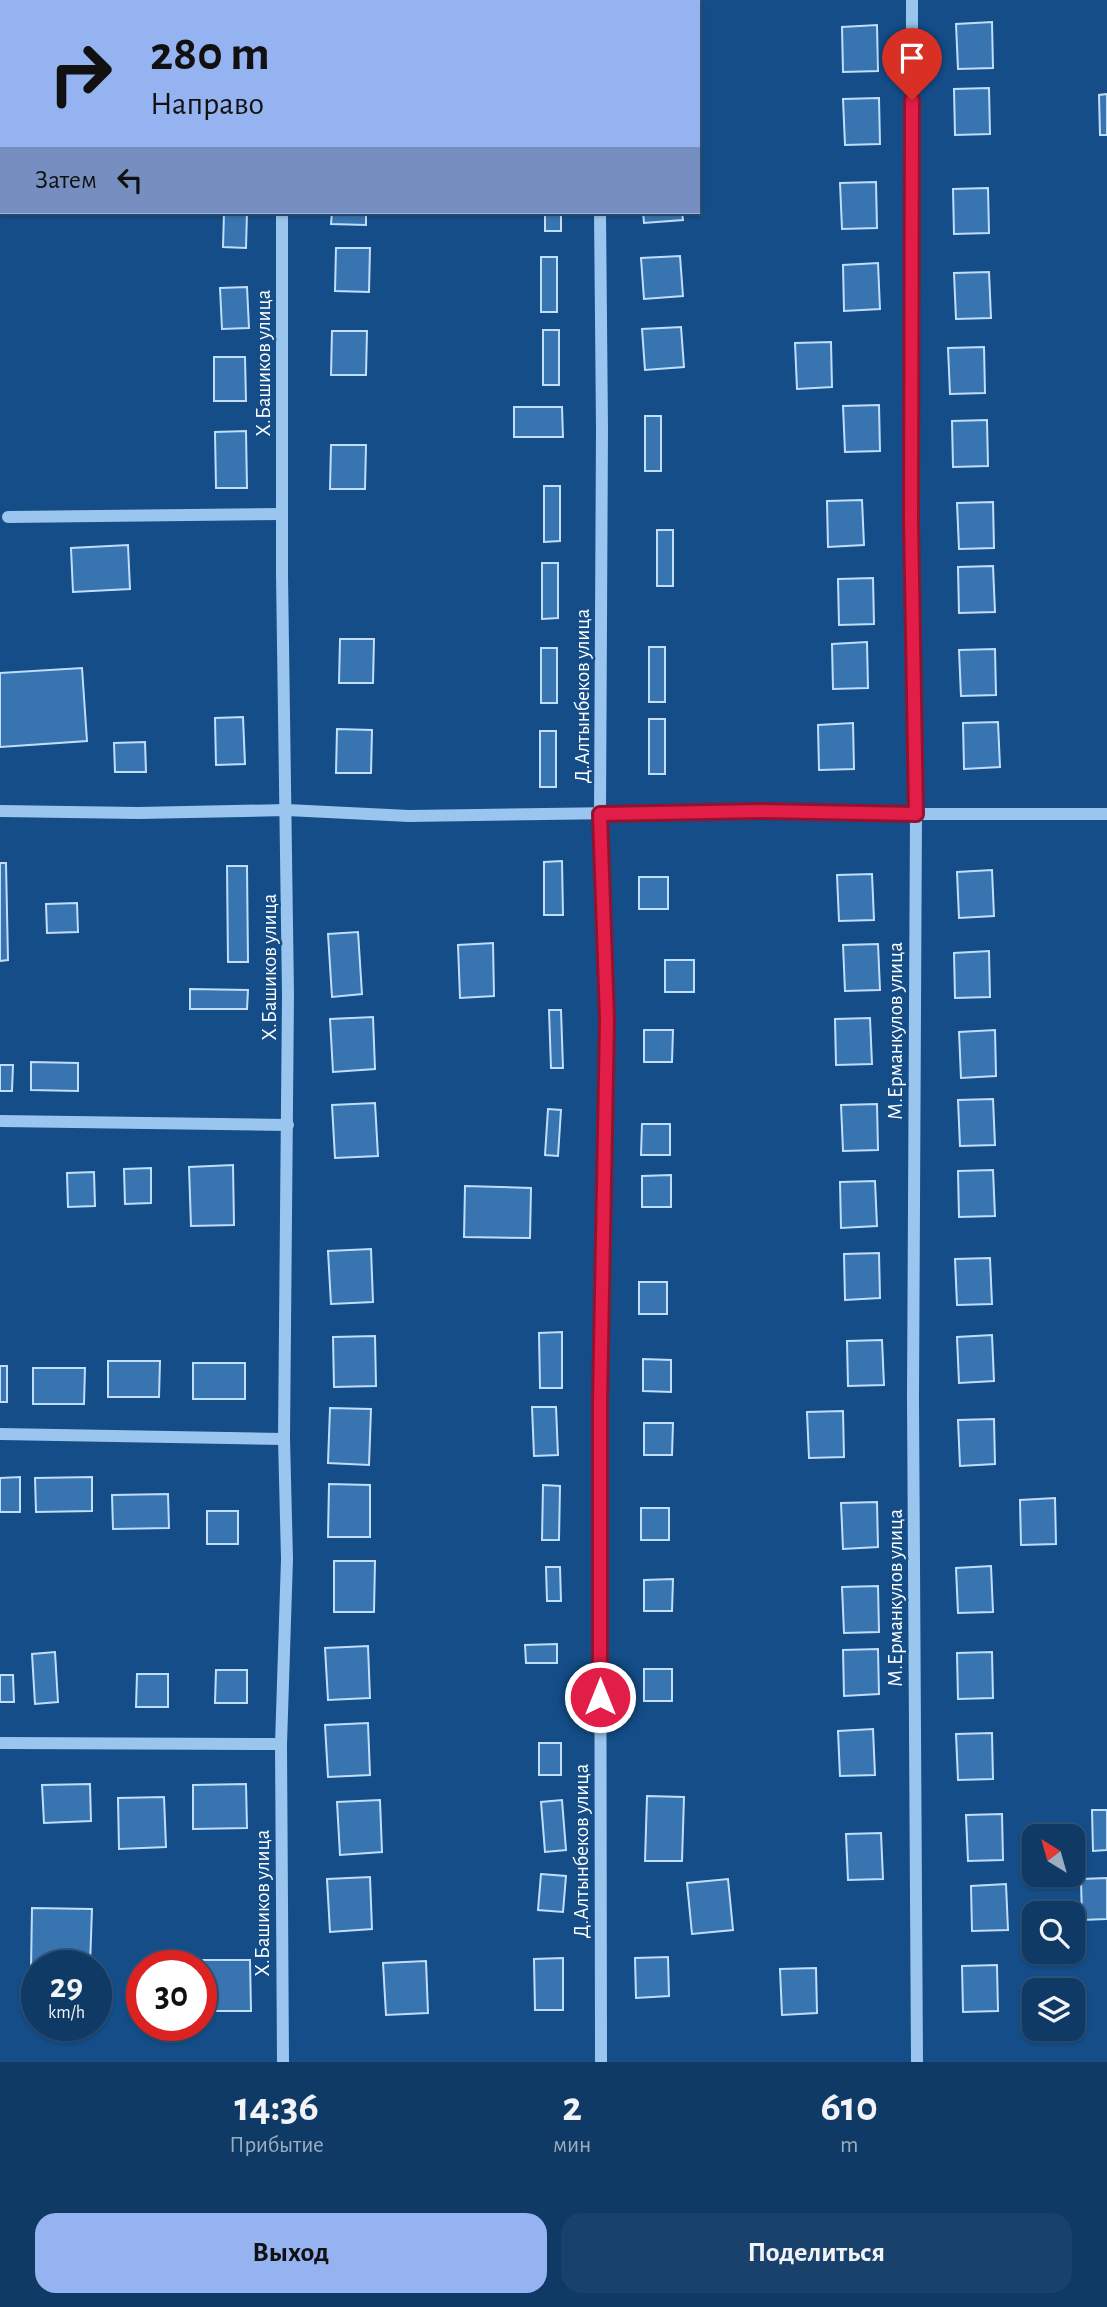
<!DOCTYPE html>
<html lang="ru">
<meta charset="utf-8">
<style>
body{margin:0;font-family:"Alegreya Sans",sans-serif;background:#18416c;color:#f1f3f6;height:100vh;display:flex;flex-direction:column;font-size:26px;white-space:nowrap}
*{box-sizing:border-box;margin:0}
p{font-size:23px;color:#9badbf}
.icon{flex:none;width:38px;height:38px;fill:none;stroke:currentColor;stroke-width:2;stroke-linecap:round;stroke-linejoin:round}
.map{position:relative;height:2062px;overflow:hidden}
.details{display:flex;flex-direction:column;background:#0f3a66;flex:1}
.details>*{flex:none}
.guide{position:absolute;left:0px;top:0px;width:700px;height:214px;box-shadow:0 2px 5px #0004,0 0 0 2px #2f547a;background:#95b2f1;color:#111;overflow:hidden}
.needle{width:46px;rotate:323deg}
.tools{position:absolute;left:1022px;top:1824px;display:grid;gap:14px}
.tools a{display:grid;place-items:center;width:63px;height:63px;border-radius:14px;background:#0f3a66;box-shadow:0 2px 5px #0004,0 0 0 2px #2f547a;font-size:35px}
.speed{position:absolute;left:21px;top:1950px;display:flex;gap:14px;font-size:35px;font-weight:700;text-align:center}
.speed>*{display:grid;place-content:center;width:91px;height:91px;border-radius:50%;background:#0f3a66;box-shadow:0 2px 5px #0004,0 0 0 2px #2f547a;line-height:1}
.speed small{font-size:18px;font-weight:400}
.speed .limit{border:10px solid #d22;background:#fff;color:#111}
.pin{position:absolute;display:grid;place-items:center;width:60px;height:60px;color:#fff;margin:-72px -30px;border-radius:50% 50% 50% 0;rotate:-45deg;box-shadow:0 0 7px #0007}
.pin .icon{rotate:45deg}
.me{position:absolute;width:77px;margin:-38px;rotate:0deg;stroke-linejoin:round;filter:drop-shadow(0 0 5px #0008)}
.turn{display:flex;align-items:center;gap:24px;height:147px;padding:0 35px;font-size:32px}
.turn .icon{width:91px;height:91px;stroke-width:2.5}
.turn b{display:block;font-size:49px;line-height:60px}
.then{display:flex;align-items:center;height:66px;padding:0 35px;background:#0003;gap:14px;font-size:26px}
.eta{display:flex;justify-content:space-evenly;align-items:center;height:119px;text-align:center}
.eta b{font-size:42px;font-weight:600;line-height:49px}
.primary-button{display:flex;gap:14px;margin-top:auto;padding:14px 35px}
.primary-button a{flex:1;height:80px;border-radius:21px;background:#95b2f1;color:#111;font-size:28px;font-weight:600;line-height:80px;text-align:center}
.primary-button a+a{background:#18416c;color:#f1f3f6}
.map>svg:first-child{display:block}
.building{fill:#3874b0;stroke:#c0defb;stroke-width:2}
.lines{fill:none;stroke-linecap:round;stroke-linejoin:round}
.minor{stroke:#9ac5ef;stroke-width:12}
.route-casing{stroke:#92132f;stroke-width:18}
.route{stroke:#e11d48;stroke-width:12}
.labels{text-anchor:middle;dominant-baseline:central;stroke-width:5;stroke-linejoin:round;paint-order:stroke}
.street-label{font-size:21px;fill:#fff;stroke:#144d88}
</style>
<div class="map">
<svg width="1107" height="2062" viewBox="0 0 1107 2062">
<rect width="100%" height="100%" fill="#144d88"/>
<!-- building -->
<g class="building">
<path d="M 992,22 L 993,68 L 958,69 L 956,24 Z"/>
<path d="M 877,25 L 878,71 L 843,72 L 842,27 Z"/>
<path d="M 989,88 L 990,134 L 955,135 L 954,89 Z"/>
<path d="M 1107,94 L 1107,135 L 1100,135 L 1099,95 Z"/>
<path d="M 879,98 L 880,144 L 845,145 L 843,99 Z"/>
<path d="M 0,101 L 2,102 L 2,147 L 0,150 Z"/>
<path d="M 876,182 L 877,228 L 842,229 L 840,183 Z"/>
<path d="M 988,188 L 989,233 L 954,234 L 953,189 Z"/>
<path d="M 224,212 L 247,212 L 246,248 L 223,247 Z"/>
<path d="M 332,212 L 366,212 L 366,225 L 331,224 Z"/>
<rect x="545" y="212" width="16" height="19"/>
<path d="M 643,212 L 682,212 L 683,220 L 644,223 Z"/>
<path d="M 336,248 L 370,248 L 369,292 L 335,291 Z"/>
<path d="M 680,256 L 683,296 L 644,299 L 641,258 Z"/>
<rect x="541" y="257" width="16" height="55"/>
<path d="M 878,263 L 880,309 L 844,311 L 843,265 Z"/>
<path d="M 989,272 L 991,318 L 956,319 L 954,273 Z"/>
<path d="M 247,287 L 249,328 L 222,329 L 220,288 Z"/>
<path d="M 681,327 L 684,367 L 645,370 L 642,329 Z"/>
<rect x="543" y="330" width="16" height="55"/>
<path d="M 332,331 L 367,331 L 366,375 L 331,375 Z"/>
<path d="M 831,342 L 832,387 L 797,389 L 795,343 Z"/>
<path d="M 984,347 L 985,393 L 950,394 L 948,348 Z"/>
<path d="M 214,357 L 245,357 L 246,401 L 214,401 Z"/>
<path d="M 879,405 L 880,451 L 845,452 L 843,406 Z"/>
<path d="M 514,407 L 562,407 L 563,437 L 514,437 Z"/>
<rect x="645" y="416" width="16" height="55"/>
<path d="M 987,420 L 988,466 L 953,467 L 952,421 Z"/>
<path d="M 246,431 L 247,488 L 216,488 L 215,432 Z"/>
<path d="M 331,445 L 366,445 L 365,489 L 330,489 Z"/>
<path d="M 544,486 L 560,486 L 560,541 L 544,542 Z"/>
<path d="M 862,500 L 864,545 L 828,547 L 827,501 Z"/>
<path d="M 993,502 L 994,548 L 959,549 L 957,503 Z"/>
<rect x="657" y="530" width="16" height="56"/>
<path d="M 128,545 L 130,589 L 73,592 L 71,548 Z"/>
<path d="M 542,563 L 558,563 L 558,618 L 542,619 Z"/>
<path d="M 993,566 L 995,612 L 959,613 L 958,567 Z"/>
<path d="M 873,578 L 874,624 L 839,625 L 838,579 Z"/>
<path d="M 340,639 L 374,639 L 373,683 L 339,683 Z"/>
<path d="M 867,642 L 868,688 L 833,689 L 832,644 Z"/>
<rect x="649" y="647" width="16" height="55"/>
<rect x="541" y="648" width="16" height="55"/>
<path d="M 995,649 L 996,695 L 961,696 L 959,650 Z"/>
<path d="M 82,668 L 87,741 L 0,747 L 0,673 Z"/>
<path d="M 243,717 L 245,764 L 216,765 L 215,718 Z"/>
<rect x="649" y="719" width="16" height="55"/>
<path d="M 998,722 L 1000,767 L 964,769 L 963,723 Z"/>
<path d="M 853,723 L 854,769 L 819,770 L 818,725 Z"/>
<path d="M 337,729 L 372,730 L 371,773 L 336,773 Z"/>
<rect x="540" y="731" width="16" height="56"/>
<path d="M 145,742 L 146,772 L 115,772 L 114,743 Z"/>
<path d="M 562,861 L 563,915 L 544,915 L 544,862 Z"/>
<path d="M 0,863 L 6,863 L 8,960 L 0,961 Z"/>
<path d="M 227,866 L 247,866 L 248,962 L 228,962 Z"/>
<path d="M 992,870 L 994,916 L 959,918 L 957,872 Z"/>
<path d="M 872,874 L 874,920 L 839,921 L 837,875 Z"/>
<rect x="639" y="877" width="29" height="32"/>
<path d="M 77,903 L 78,932 L 47,933 L 46,904 Z"/>
<path d="M 358,932 L 362,994 L 332,997 L 328,934 Z"/>
<path d="M 493,943 L 494,996 L 460,998 L 458,945 Z"/>
<path d="M 878,944 L 880,990 L 845,991 L 843,945 Z"/>
<path d="M 989,951 L 990,997 L 955,998 L 954,953 Z"/>
<rect x="665" y="960" width="29" height="32"/>
<path d="M 190,989 L 248,990 L 247,1009 L 190,1009 Z"/>
<path d="M 549,1010 L 561,1010 L 563,1068 L 551,1068 Z"/>
<path d="M 373,1017 L 375,1069 L 333,1072 L 330,1019 Z"/>
<path d="M 870,1018 L 872,1064 L 836,1065 L 835,1019 Z"/>
<path d="M 644,1030 L 673,1030 L 672,1062 L 644,1062 Z"/>
<path d="M 995,1030 L 996,1076 L 961,1078 L 959,1032 Z"/>
<path d="M 31,1062 L 78,1063 L 78,1091 L 31,1090 Z"/>
<path d="M 0,1065 L 13,1065 L 12,1091 L 0,1091 Z"/>
<path d="M 993,1099 L 995,1145 L 960,1146 L 958,1100 Z"/>
<path d="M 375,1103 L 378,1156 L 335,1158 L 332,1105 Z"/>
<path d="M 877,1104 L 878,1150 L 843,1151 L 841,1105 Z"/>
<path d="M 548,1109 L 561,1110 L 558,1156 L 545,1155 Z"/>
<path d="M 642,1124 L 670,1124 L 670,1155 L 641,1155 Z"/>
<path d="M 233,1165 L 234,1225 L 191,1226 L 189,1167 Z"/>
<path d="M 151,1168 L 151,1203 L 125,1204 L 124,1169 Z"/>
<path d="M 993,1170 L 995,1216 L 959,1217 L 958,1171 Z"/>
<path d="M 94,1172 L 95,1206 L 68,1207 L 67,1173 Z"/>
<path d="M 671,1175 L 671,1207 L 642,1207 L 642,1176 Z"/>
<path d="M 875,1181 L 877,1226 L 841,1228 L 840,1182 Z"/>
<path d="M 465,1186 L 531,1188 L 530,1238 L 464,1237 Z"/>
<path d="M 371,1249 L 373,1302 L 331,1304 L 328,1251 Z"/>
<path d="M 879,1253 L 880,1298 L 845,1300 L 844,1254 Z"/>
<path d="M 990,1258 L 992,1304 L 957,1305 L 955,1259 Z"/>
<rect x="639" y="1282" width="28" height="32"/>
<path d="M 562,1332 L 562,1388 L 540,1388 L 539,1333 Z"/>
<path d="M 992,1335 L 994,1381 L 959,1383 L 957,1337 Z"/>
<path d="M 375,1336 L 376,1386 L 334,1387 L 333,1337 Z"/>
<path d="M 882,1340 L 884,1385 L 848,1386 L 847,1341 Z"/>
<path d="M 643,1359 L 671,1360 L 671,1392 L 643,1391 Z"/>
<path d="M 108,1361 L 160,1361 L 159,1397 L 108,1397 Z"/>
<rect x="193" y="1363" width="52" height="36"/>
<rect x="0" y="1366" width="7" height="36"/>
<path d="M 33,1368 L 85,1368 L 84,1404 L 33,1404 Z"/>
<path d="M 532,1407 L 556,1407 L 558,1455 L 534,1456 Z"/>
<path d="M 330,1408 L 371,1409 L 369,1465 L 328,1463 Z"/>
<path d="M 843,1411 L 844,1457 L 809,1458 L 807,1412 Z"/>
<path d="M 994,1419 L 995,1464 L 960,1466 L 958,1420 Z"/>
<path d="M 644,1423 L 673,1423 L 672,1455 L 644,1455 Z"/>
<path d="M 20,1477 L 20,1512 L 0,1512 L 0,1478 Z"/>
<path d="M 92,1477 L 92,1511 L 36,1512 L 35,1478 Z"/>
<path d="M 329,1484 L 370,1485 L 370,1537 L 328,1537 Z"/>
<path d="M 543,1485 L 560,1486 L 559,1540 L 542,1540 Z"/>
<path d="M 168,1494 L 169,1528 L 113,1529 L 112,1495 Z"/>
<path d="M 1055,1498 L 1056,1544 L 1021,1545 L 1020,1500 Z"/>
<path d="M 877,1502 L 878,1547 L 843,1549 L 841,1503 Z"/>
<rect x="641" y="1508" width="28" height="32"/>
<rect x="207" y="1511" width="31" height="33"/>
<path d="M 334,1561 L 375,1561 L 374,1612 L 334,1612 Z"/>
<path d="M 991,1566 L 993,1612 L 958,1613 L 956,1568 Z"/>
<path d="M 546,1567 L 560,1567 L 561,1601 L 547,1601 Z"/>
<path d="M 673,1579 L 672,1611 L 644,1611 L 644,1580 Z"/>
<path d="M 878,1586 L 879,1632 L 844,1633 L 842,1587 Z"/>
<path d="M 557,1644 L 557,1663 L 526,1663 L 525,1645 Z"/>
<path d="M 368,1646 L 370,1698 L 328,1700 L 325,1648 Z"/>
<path d="M 878,1649 L 879,1694 L 844,1696 L 843,1650 Z"/>
<path d="M 55,1652 L 58,1702 L 35,1704 L 32,1654 Z"/>
<path d="M 992,1652 L 993,1698 L 958,1699 L 957,1653 Z"/>
<rect x="644" y="1669" width="28" height="32"/>
<path d="M 216,1670 L 247,1670 L 247,1703 L 215,1703 Z"/>
<path d="M 137,1674 L 168,1674 L 168,1707 L 136,1707 Z"/>
<path d="M 0,1675 L 13,1675 L 14,1702 L 0,1702 Z"/>
<path d="M 368,1723 L 370,1775 L 328,1777 L 325,1725 Z"/>
<path d="M 873,1729 L 875,1775 L 840,1776 L 838,1731 Z"/>
<path d="M 992,1733 L 993,1779 L 958,1780 L 956,1734 Z"/>
<rect x="539" y="1743" width="22" height="32"/>
<path d="M 90,1784 L 91,1821 L 44,1823 L 42,1785 Z"/>
<path d="M 246,1784 L 247,1828 L 193,1829 L 193,1785 Z"/>
<path d="M 647,1796 L 684,1797 L 682,1861 L 645,1861 Z"/>
<path d="M 164,1797 L 166,1847 L 119,1849 L 118,1798 Z"/>
<path d="M 380,1800 L 382,1852 L 340,1855 L 337,1802 Z"/>
<path d="M 562,1800 L 566,1850 L 545,1852 L 541,1802 Z"/>
<path d="M 1092,1810 L 1107,1810 L 1107,1850 L 1093,1851 Z"/>
<path d="M 1002,1814 L 1003,1860 L 968,1861 L 966,1815 Z"/>
<path d="M 881,1833 L 883,1879 L 848,1880 L 846,1834 Z"/>
<path d="M 541,1874 L 566,1876 L 563,1912 L 538,1910 Z"/>
<path d="M 370,1877 L 372,1929 L 330,1932 L 327,1879 Z"/>
<path d="M 1107,1878 L 1107,1919 L 1082,1920 L 1081,1879 Z"/>
<path d="M 728,1879 L 733,1930 L 692,1934 L 687,1883 Z"/>
<path d="M 1006,1884 L 1008,1930 L 972,1931 L 971,1886 Z"/>
<path d="M 32,1908 L 92,1909 L 90,1965 L 37,1965 L 37,1969 L 31,1969 Z"/>
<path d="M 668,1957 L 669,1996 L 636,1998 L 635,1958 Z"/>
<path d="M 563,1958 L 563,2010 L 535,2010 L 534,1959 Z"/>
<path d="M 191,1960 L 250,1960 L 251,2011 L 201,2011 L 201,1965 L 191,1965 Z"/>
<path d="M 426,1961 L 428,2013 L 386,2015 L 383,1963 Z"/>
<path d="M 997,1965 L 998,2011 L 963,2012 L 962,1966 Z"/>
<path d="M 816,1968 L 817,2013 L 782,2015 L 780,1969 Z"/>
<path d="M 142,1978 L 142,2014 L 135,2014 L 133,1979 Z"/>
</g>
<g class="lines">
<!-- minor -->
<g class="minor">
<path d="M 912,0 L 911,520 L 916,814 L 913,1399 L 917,2062"/>
<path d="M 282,2 L 282,0"/>
<path d="M 599,2 L 599,0"/>
<path d="M 282,212 L 282,575 L 288,994 L 284,1439 L 287,1559 L 281,1744 L 283,2062"/>
<path d="M 600,212 L 602,429 L 600,814 L 607,1020 L 600,1402 L 601,2062"/>
<path d="M 8,517 L 282,514"/>
<path d="M 0,811 L 138,813 L 287,810 L 409,816 L 762,811 L 916,814 L 1107,814"/>
<path d="M 0,1121 L 288,1125"/>
<path d="M 0,1434 L 284,1439"/>
<path d="M 0,1743 L 281,1744"/>
</g>
</g>
<g class="lines">
<defs>
<path id="route" d="M 600,1697 L 600,1402 L 607,1020 L 600,814 L 762,811 L 916,814 L 911,520 L 912,100"/>
</defs>
<!-- route casing -->
<use href="#route" class="route-casing"/>
<!-- route -->
<use href="#route" class="route"/>
</g>
<g class="labels">
<!-- street labels -->
<g class="street-label">
<text transform="translate(263 363) rotate(-90)">Х.Башиков улица</text>
<text transform="translate(582 696) rotate(-90)">Д.Алтынбеков улица</text>
<text transform="translate(269 967) rotate(-90)">Х.Башиков улица</text>
<text transform="translate(895 1031) rotate(-90)">М.Ерманкулов улица</text>
<text transform="translate(895 1598) rotate(-90)">М.Ерманкулов улица</text>
<text transform="translate(581 1851) rotate(-90)">Д.Алтынбеков улица</text>
<text transform="translate(262 1903) rotate(-90)">Х.Башиков улица</text>
</g>
</g>
</svg>
<div class="tools">
<a><svg class="needle" viewBox="-14 -14 28 28"><path d="M0-13l5 13h-10z" fill="#e53935"/><path d="M0 13l5-13h-10z" fill="#9badbf"/></svg></a>
<a><svg class="icon" aria-label="search" viewBox="0 0 24 24"><circle cx="10" cy="10" r="6"/><path d="M15 15l6 6"/></svg></a>
<a><svg class="icon" aria-label="layers" viewBox="0 0 24 24"><path d="M12 4l9 5-9 5-9-5zM3 14l9 5 9-5"/></svg></a>
</div>
<div class="speed"><div>29<small>km/h</small></div><div class="limit">30</div></div>
<div class="pin" style="left:912px;top:100px;background:#d93025"><svg class="icon" aria-label="arrive" viewBox="0 0 24 24"><path d="M6 21V4h12l-3 4 3 4H6"/></svg></div>
<svg class="me" style="left:600px;top:1697px" viewBox="-20 -20 40 40"><circle r="17" fill="#e11d48" stroke="#fff" stroke-width="3"/><path d="M0-11L8 9 0 5-8 9z" fill="#fff"/></svg>
<div class="guide">
<div class="turn"><svg class="icon" aria-label="right" viewBox="0 0 24 24"><path d="M7 20v-9h11M14 6l5 5-5 5"/></svg><div><b>280 m</b>Направо</div></div>
<div class="then">Затем<svg class="icon" aria-label="left" viewBox="0 0 24 24"><path d="M17 20v-9H6M10 6l-5 5 5 5"/></svg></div>
</div>
</div>
<section class="details">
<div class="eta">
<div><b>14:36</b><p>Прибытие</p></div>
<div><b>2</b><p>мин</p></div>
<div><b>610</b><p>m</p></div>
</div>
<div class="primary-button"><a>Выход</a><a>Поделиться</a></div>
</section>
